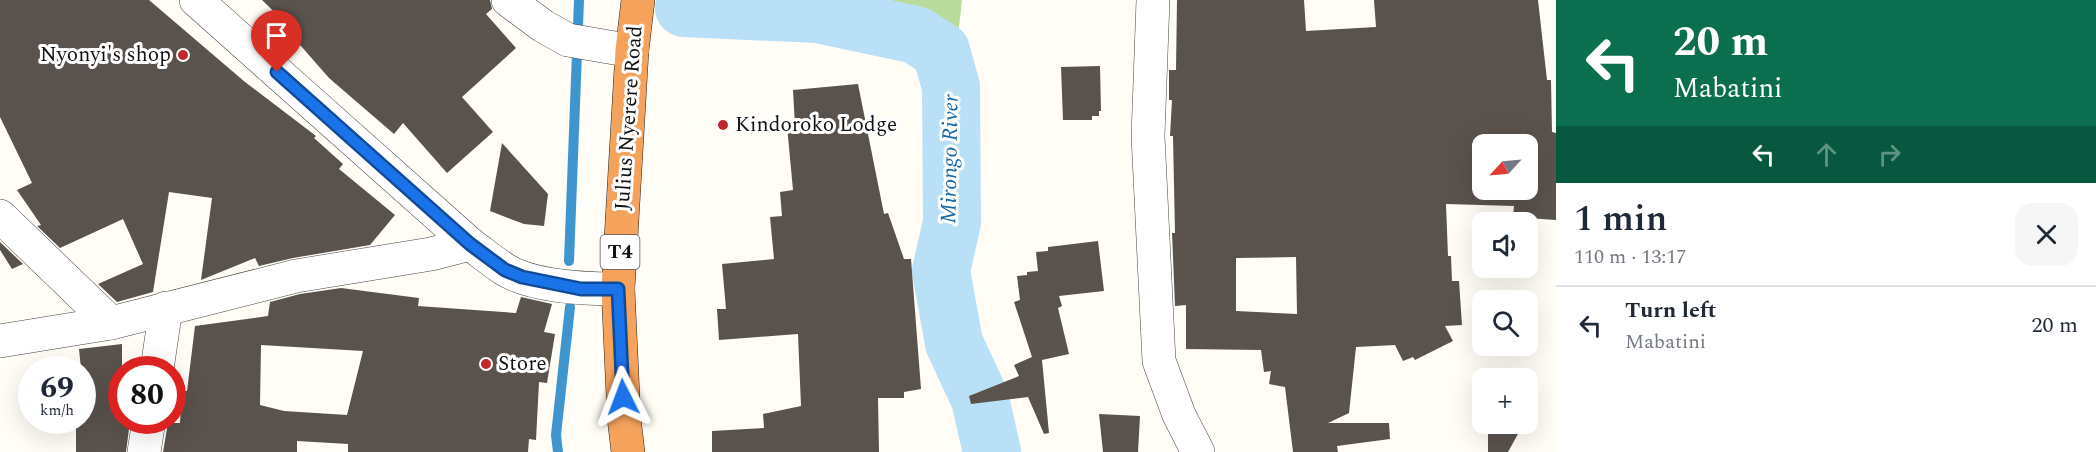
<!DOCTYPE html>
<meta charset="utf-8">
<style>
body{margin:0;font-family:Spectral,serif;background:#f6f6f7;color:#1f2937;height:100vh;display:flex;flex-direction:column;font-size:22px;white-space:nowrap}
*{box-sizing:border-box;margin:0}
p{font-size:20px;color:#747a83}
.icon{flex:none;width:33px;height:33px;fill:none;stroke:currentColor;stroke-width:2;stroke-linecap:round;stroke-linejoin:round}
.map{position:relative;flex:1;overflow:hidden}
.drawer{display:flex;flex-direction:column;background:#fff;width:540px}
.drawer>*{flex:none}
.banner{background:#0b6e4f;color:#fff;overflow:hidden}
.needle{width:39px;rotate:244deg}
.tools{position:absolute;left:1472px;top:134px;display:grid;gap:12px}
.tools a{display:grid;place-items:center;width:66px;height:66px;border-radius:12px;background:#fff;box-shadow:0 6px 24px #0002;font-size:30px}
.speed{position:absolute;left:18px;top:356px;display:flex;gap:12px;font-size:30px;font-weight:700;text-align:center}
.speed>*{display:grid;place-content:center;width:78px;height:78px;border-radius:50%;background:#fff;box-shadow:0 6px 24px #0002;line-height:1}
.speed small{font-size:15px;font-weight:400}
.speed .limit{border:9px solid #d22;background:#fff;color:#111}
.pin{position:absolute;display:grid;place-items:center;width:51px;height:51px;color:#fff;margin:-62px -26px;border-radius:50% 50% 50% 0;rotate:-45deg;box-shadow:0 0 6px #0007}
.pin .icon{rotate:45deg}
.me{position:absolute;width:66px;margin:-33px;rotate:357deg;stroke-linejoin:round;filter:drop-shadow(0 0 4px #0008)}
.turn{display:flex;align-items:center;gap:21px;height:126px;padding:0 18px;font-size:27px}
.turn .icon{width:78px;height:78px;stroke-width:2.5}
.turn b{display:block;font-size:42px;line-height:51px}
.lanes{display:flex;align-items:center;height:57px;padding:0 18px;background:#0003;justify-content:center;gap:30px;direction:ltr}
.lanes .off{opacity:.35}
.round{display:grid;place-items:center;flex:none;width:63px;height:63px;border-radius:18px;background:#f6f6f7}
.overview{display:flex;align-items:center;justify-content:space-between;height:102px;padding:0 18px}
h1{font-size:36px;font-weight:600;line-height:45px}
ul{padding:0;list-style:none}
li{display:flex;align-items:center;gap:18px;height:78px;padding:0 18px;border-top:2px solid #e0e1e3}
li div{flex:1}
li b{display:block;font-size:22px}
li em{font-style:normal}
main{display:flex;flex:1;min-height:0}
.map>svg:first-child{display:block}
.forest{fill:#b9dc9c}
.lines{fill:none;stroke-linecap:round;stroke-linejoin:round}
.stream{stroke:#3f96cf;stroke-width:10}
.river{stroke:#b9e0f7;stroke-width:58}
.building{fill:#5a524d;fill-rule:evenodd}
.street-casing{stroke:#444;stroke-width:34}
.highway-casing{stroke:#222;stroke-width:34}
.street{stroke:#fff;stroke-width:33}
.highway{stroke:#f5a25d;stroke-width:33}
.route-casing{stroke:#114b97;stroke-width:15}
.route{stroke:#1a73e8;stroke-width:10}
.poi-dot{fill:#c4262e;stroke:#fff;stroke-width:2}
.labels{text-anchor:middle;dominant-baseline:central;stroke-width:6;stroke-linejoin:round;paint-order:stroke}
.shield{fill:#fff;stroke:#585858;stroke-width:1.5}
.shield-label{font-size:20px;font-weight:bold;fill:#111}
.poi-label{font-size:21px;fill:#111;stroke:#fff;text-anchor:start}
.street-label{font-size:21px;fill:#111;stroke:#fff}
.water-label{font-size:22px;font-style:italic;fill:#1768a6;stroke:#fff}
</style>
<main>
<div class="map">
<svg width="1556" height="452" viewBox="0 0 1556 452">
<rect width="100%" height="100%" fill="#fffdf5"/>
<!-- forest -->
<path class="forest" d="M 890,0 L 962,0 L 958,36 Z"/>
<g class="lines">
<!-- stream -->
<g class="stream">
<path d="M 715,0 L 720,10"/>
<path d="M 569,261 L 579,0"/>
<path d="M 558,452 L 556,435 L 570,307"/>
</g>
<!-- river -->
<path class="river" d="M 684,8 L 817,14 L 916,35 L 941,51 L 951,87 L 952,222 L 941,271 L 954,343 L 980,399 L 992,452"/>
</g>
<!-- building -->
<g class="building">
<path d="M 0,0 L 149,0 L 245,82 L 316,136 L 314,138 L 343,164 L 339,169 L 395,215 L 370,245 L 293,258 L 259,266 L 255,258 L 201,280 L 212,198 L 169,192 L 153,292 L 117,302 L 98,284 L 143,264 L 123,219 L 60,248 L 37,226 L 41,225 L 17,190 L 32,183 L 0,117 Z"/>
<path d="M 262,0 L 490,0 L 492,9 L 486,14 L 516,48 L 462,97 L 493,132 L 447,173 L 403,123 L 394,134 L 329,78 L 294,38 L 297,34 Z"/>
<path d="M 1177,0 L 1304,0 L 1306,31 L 1376,27 L 1374,0 L 1538,0 L 1547,80 L 1551,80 L 1552,132 L 1556,133 L 1556,220 L 1513,217 L 1514,206 L 1446,204 L 1448,256 L 1451,256 L 1452,281 L 1459,281 L 1462,325 L 1445,326 L 1453,341 L 1415,360 L 1413,357 L 1403,361 L 1395,345 L 1356,347 L 1349,413 L 1328,423 L 1389,423 L 1390,439 L 1337,446 L 1338,452 L 1293,452 L 1285,387 L 1269,384 L 1271,371 L 1264,372 L 1261,350 L 1186,349 L 1186,305 L 1175,306 L 1172,233 L 1175,233 L 1173,136 L 1170,136 L 1172,100 L 1169,100 L 1169,70 L 1176,70 ZM 1482,144 L 1527,144 L 1527,189 L 1482,189 ZM 1296,257 L 1297,314 L 1236,311 L 1236,258 Z"/>
<path d="M 1100,66 L 1101,111 L 1099,111 L 1099,116 L 1092,116 L 1092,120 L 1063,120 L 1061,67 Z"/>
<path d="M 858,84 L 884,214 L 888,213 L 904,259 L 911,259 L 921,389 L 904,392 L 904,398 L 878,398 L 879,452 L 712,452 L 712,431 L 764,428 L 763,414 L 801,406 L 798,334 L 719,340 L 717,309 L 726,309 L 722,264 L 774,259 L 770,217 L 782,216 L 780,192 L 793,190 L 787,126 L 795,126 L 793,90 Z"/>
<path d="M 502,143 L 548,194 L 544,226 L 524,224 L 490,211 Z"/>
<path d="M 1098,241 L 1104,291 L 1059,296 L 1062,306 L 1058,308 L 1069,354 L 1042,360 L 1049,433 L 1044,434 L 1028,397 L 971,404 L 969,396 L 1019,376 L 1014,365 L 1032,357 L 1014,302 L 1020,300 L 1017,276 L 1027,275 L 1027,272 L 1038,271 L 1036,252 L 1048,251 L 1048,247 Z"/>
<path d="M 0,242 L 23,264 L 12,269 L 0,250 Z"/>
<path d="M 341,288 L 419,298 L 418,306 L 516,313 L 521,297 L 552,304 L 544,332 L 555,334 L 547,383 L 539,382 L 536,440 L 529,439 L 528,452 L 348,452 L 348,444 L 297,441 L 297,452 L 163,452 L 168,423 L 180,423 L 182,391 L 187,391 L 195,326 L 268,316 L 270,302 L 300,294 ZM 261,345 L 363,351 L 347,415 L 284,411 L 260,405 Z"/>
<path d="M 122,344 L 122,420 L 130,421 L 126,452 L 76,452 L 76,421 L 85,420 L 82,369 L 81,369 L 79,349 Z"/>
<path d="M 1099,414 L 1140,416 L 1138,452 L 1103,452 Z"/>
<path d="M 1488,423 L 1524,423 L 1508,452 L 1488,452 Z"/>
</g>
<g class="lines">
<defs>
<g id="street">
<path d="M 196,0 L 470,244 C 481,252 492,261 504,269 C 532,287 585,289 618,289"/>
<path d="M 508,0 L 543,26 L 568,40 L 632,51"/>
<path d="M 1153,0 L 1148,136 L 1159,361 L 1179,415 L 1198,452"/>
<path d="M 0,216 L 111,323"/>
<path d="M 0,341 L 111,323 L 296,276 L 431,254 L 470,244"/>
<path d="M 157,369 L 166,308"/>
<path d="M 144,452 L 149,420"/>
</g>
<path id="highway" d="M 628,452 L 624,418 L 618,289 L 632,51 L 638,0"/>
</defs>
<!-- street casing -->
<use href="#street" class="street-casing"/>
<!-- highway casing -->
<use href="#highway" class="highway-casing"/>
<!-- street -->
<use href="#street" class="street"/>
<!-- highway -->
<use href="#highway" class="highway"/>
</g>
<g class="lines">
<defs>
<path id="route" d="M 277,72 L 470,244 L 505,270 L 522,277 L 581,289 L 618,289 L 623,397"/>
</defs>
<!-- route casing -->
<use href="#route" class="route-casing"/>
<!-- route -->
<use href="#route" class="route"/>
</g>
<!-- markers -->
<g class="poi-dot">
<circle cx="183" cy="55" r="6"/>
<circle cx="723" cy="125" r="6"/>
<circle cx="486" cy="364" r="6"/>
</g>
<g class="labels">
<!-- shield labels -->
<rect class="shield" x="600.5" y="235" width="39" height="34" rx="4.5"/>
<g class="shield-label">
<text x="620" y="252">T4</text>
</g>
<!-- poi labels -->
<g class="poi-label">
<text x="171" y="55" text-anchor="end">Nyonyi's shop</text>
<text x="735" y="125">Kindoroko Lodge</text>
<text x="498" y="364">Store</text>
</g>
<!-- street labels -->
<g class="street-label">
<text transform="translate(629 118) rotate(-86)">Julius Nyerere Road</text>
</g>
<!-- water labels -->
<g class="water-label">
<text transform="translate(950 159) rotate(-89)">Mirongo River</text>
</g>
</g>
</svg>
<div class="tools">
<a><svg class="needle" viewBox="-14 -14 28 28"><path d="M0-13l5 13h-10z" fill="#e53935"/><path d="M0 13l5-13h-10z" fill="#747a83"/></svg></a>
<a><svg class="icon" aria-label="sound" viewBox="0 0 24 24"><path d="M4 9h4l5-4v14l-5-4H4zM17 9q2 3 0 6"/></svg></a>
<a><svg class="icon" aria-label="search" viewBox="0 0 24 24"><circle cx="10" cy="10" r="6"/><path d="M15 15l6 6"/></svg></a>
<a>+</a>
</div>
<div class="speed"><div>69<small>km/h</small></div><div class="limit">80</div></div>
<div class="pin" style="left:277px;top:72px;background:#d93025"><svg class="icon" aria-label="arrive" viewBox="0 0 24 24"><path d="M6 21V4h12l-3 4 3 4H6"/></svg></div>
<svg class="me" style="left:623px;top:397px" viewBox="-20 -20 40 40"><path d="M0-17L14 15 0 8-14 15z" fill="#1a73e8" stroke="#fff" stroke-width="4"/></svg>
</div>
<section class="drawer">
<div class="banner">
<div class="turn"><svg class="icon" aria-label="left" viewBox="0 0 24 24"><path d="M17 20v-9H6M10 6l-5 5 5 5"/></svg><div><b>20 m</b>Mabatini</div></div>
<div class="lanes"><svg class="icon" aria-label="left" viewBox="0 0 24 24"><path d="M17 20v-9H6M10 6l-5 5 5 5"/></svg><svg class="icon off" aria-label="ahead" viewBox="0 0 24 24"><path d="M12 20V5M6 11l6-6 6 6"/></svg><svg class="icon off" aria-label="right" viewBox="0 0 24 24"><path d="M7 20v-9h11M14 6l5 5-5 5"/></svg></div>
</div>
<div class="overview"><div><h1>1 min</h1><p>110 m · 13:17</p></div><a class="round"><svg class="icon" aria-label="close" viewBox="0 0 24 24"><path d="M6 6l12 12M18 6L6 18"/></svg></a></div>
<ul>
<li><svg class="icon" aria-label="left" viewBox="0 0 24 24"><path d="M17 20v-9H6M10 6l-5 5 5 5"/></svg><div><b>Turn left</b><p>Mabatini</p></div><em>20 m</em></li>
</ul>
</section>
</main>
